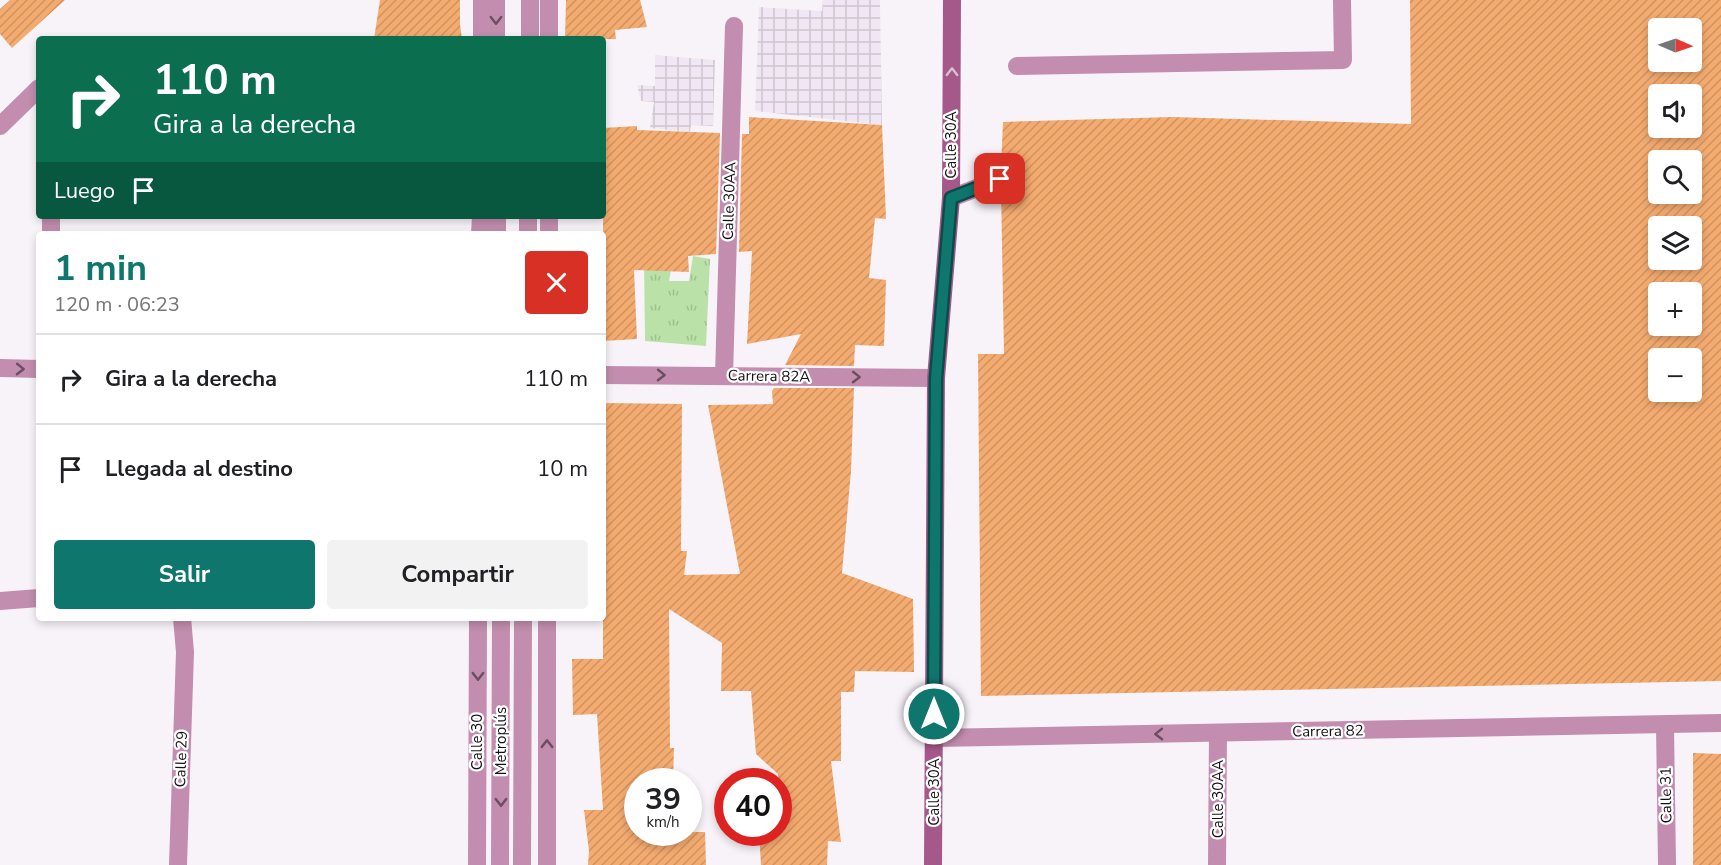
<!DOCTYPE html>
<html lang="es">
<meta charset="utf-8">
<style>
body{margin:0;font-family:"Nunito Sans",sans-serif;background:#f2f2f2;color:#202124;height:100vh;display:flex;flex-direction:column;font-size:22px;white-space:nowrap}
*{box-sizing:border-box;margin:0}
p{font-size:20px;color:#757577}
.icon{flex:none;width:33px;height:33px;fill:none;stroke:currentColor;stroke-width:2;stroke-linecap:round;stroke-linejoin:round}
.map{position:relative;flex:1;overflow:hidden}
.details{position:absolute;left:36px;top:231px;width:570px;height:390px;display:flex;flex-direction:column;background:#fff;border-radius:6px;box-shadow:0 3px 9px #0003}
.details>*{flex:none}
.hud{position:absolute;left:36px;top:36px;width:570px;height:183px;border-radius:6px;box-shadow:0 3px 9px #0003;background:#0b6e4f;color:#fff;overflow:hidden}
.needle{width:39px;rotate:92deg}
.fabs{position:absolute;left:1648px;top:18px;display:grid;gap:12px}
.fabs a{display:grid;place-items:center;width:54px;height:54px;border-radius:6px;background:#fff;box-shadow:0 3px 9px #0003;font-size:30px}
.speed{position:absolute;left:624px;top:768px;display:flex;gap:12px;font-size:30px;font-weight:700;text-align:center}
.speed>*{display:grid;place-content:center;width:78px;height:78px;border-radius:50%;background:#fff;box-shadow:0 3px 9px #0003;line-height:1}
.speed small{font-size:15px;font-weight:400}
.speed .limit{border:9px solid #d22;background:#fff;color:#111}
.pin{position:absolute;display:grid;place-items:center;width:51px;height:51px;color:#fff;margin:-26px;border-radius:12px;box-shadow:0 3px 9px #0006}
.me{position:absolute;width:66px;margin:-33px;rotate:0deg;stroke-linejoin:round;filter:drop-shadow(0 0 4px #0008)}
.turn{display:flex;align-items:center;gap:21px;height:126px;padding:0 18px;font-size:27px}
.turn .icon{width:78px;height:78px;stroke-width:2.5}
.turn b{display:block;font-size:42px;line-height:51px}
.then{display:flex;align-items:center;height:57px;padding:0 18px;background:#0003;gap:12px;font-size:22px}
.round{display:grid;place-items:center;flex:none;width:63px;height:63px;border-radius:6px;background:#f2f2f2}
.head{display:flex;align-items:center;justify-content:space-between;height:102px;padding:0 18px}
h1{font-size:36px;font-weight:700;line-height:45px;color:#0f766e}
.cta{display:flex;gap:12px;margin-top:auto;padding:12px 18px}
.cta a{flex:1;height:69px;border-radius:6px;background:#0f766e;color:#fff;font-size:24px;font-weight:700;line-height:69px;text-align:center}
.cta a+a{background:#f2f2f2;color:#202124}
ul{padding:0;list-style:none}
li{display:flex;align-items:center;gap:18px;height:90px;padding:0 18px;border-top:2px solid #e0e0e0}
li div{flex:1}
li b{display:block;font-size:22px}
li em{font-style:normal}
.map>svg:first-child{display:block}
.industrial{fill:url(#industrial-grid)}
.park{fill:url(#park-tufts)}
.building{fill:url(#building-hatch);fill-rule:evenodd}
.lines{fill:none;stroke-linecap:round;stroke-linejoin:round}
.lane{stroke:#c28dae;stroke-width:18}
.street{stroke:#c28dae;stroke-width:18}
.secondary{stroke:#a5598b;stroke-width:18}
.oneway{stroke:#6a4f60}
.oneway2{stroke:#dbbdd1}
.route-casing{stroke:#0a4d48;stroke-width:15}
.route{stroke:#0f766e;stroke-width:10}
.labels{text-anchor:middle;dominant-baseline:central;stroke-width:4.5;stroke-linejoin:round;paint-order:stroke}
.street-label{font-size:15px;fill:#121113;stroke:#fff}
</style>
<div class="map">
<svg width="1721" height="865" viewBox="0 0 1721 865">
<defs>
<pattern id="industrial-grid" width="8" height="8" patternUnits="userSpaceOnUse" patternTransform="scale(1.5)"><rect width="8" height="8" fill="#f1e7f4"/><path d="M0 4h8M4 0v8" fill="none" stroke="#cec5d0"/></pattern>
<pattern id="park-tufts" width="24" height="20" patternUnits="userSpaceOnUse" patternTransform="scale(1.5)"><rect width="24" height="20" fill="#bae1a7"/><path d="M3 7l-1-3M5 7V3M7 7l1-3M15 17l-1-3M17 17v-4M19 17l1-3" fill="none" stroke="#9fc08f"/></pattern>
<pattern id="building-hatch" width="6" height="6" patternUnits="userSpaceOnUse" patternTransform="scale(1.5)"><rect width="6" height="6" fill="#f4ab70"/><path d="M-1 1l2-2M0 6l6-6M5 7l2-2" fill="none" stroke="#d09260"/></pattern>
</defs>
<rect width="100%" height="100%" fill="#f8f3f9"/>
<!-- industrial -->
<g class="industrial">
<path d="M 823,0 L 880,0 L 882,125 L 755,111 L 759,7 L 822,11 Z"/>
<path d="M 655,55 L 715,60 L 713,126 L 691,125 L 690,132 L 650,128 L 654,102 L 641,101 L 637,85 L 655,86 Z"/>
</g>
<!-- park -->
<path class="park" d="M 644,256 L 673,259 L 669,281 L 689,281 L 693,256 L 710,259 L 706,346 L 645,341 Z"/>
<!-- building -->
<g class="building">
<path d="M 10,0 L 65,0 L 12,48 L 0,34 L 0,9 Z"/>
<path d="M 380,0 L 460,0 L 460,24 L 462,39 L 374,39 Z"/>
<path d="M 566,0 L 640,0 L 647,27 L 615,30 L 616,39 L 565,39 Z"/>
<path d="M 1410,0 L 1721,0 L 1721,681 L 981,696 L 978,354 L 1004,354 L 1001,191 L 1008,186 L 1011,180 L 1007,171 L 1001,168 L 1003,122 L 1172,117 L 1411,124 ZM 1659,28 L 1692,28 L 1692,62 L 1659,62 ZM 1659,94 L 1692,94 L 1692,128 L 1659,128 ZM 1659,160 L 1692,160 L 1692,194 L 1659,194 ZM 1659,226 L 1692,226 L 1692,260 L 1659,260 ZM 1659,292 L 1692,292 L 1692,326 L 1659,326 ZM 1659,358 L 1692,358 L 1692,392 L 1659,392 Z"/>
<path d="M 749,117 L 882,125 L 886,219 L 875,218 L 869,278 L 886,280 L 884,346 L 855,345 L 854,366 L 785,365 L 801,334 L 747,344 L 752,251 L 739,252 L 742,134 L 749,134 Z"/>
<path d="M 637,126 L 637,130 L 720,133 L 716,254 L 688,256 L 689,272 L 634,270 L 637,339 L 603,341 L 603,128 Z"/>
<path d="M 774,388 L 854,388 L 851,471 L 842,573 L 913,599 L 914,672 L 855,671 L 854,692 L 841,692 L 841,761 L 831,761 L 841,842 L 828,841 L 827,865 L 761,865 L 759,832 L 778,832 L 778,774 L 756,754 L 751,691 L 721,691 L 722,643 L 669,609 L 670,748 L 674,748 L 673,782 L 638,782 L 638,832 L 705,832 L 706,865 L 588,865 L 589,851 L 584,810 L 603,810 L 597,714 L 573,715 L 572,659 L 603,659 L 603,403 L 682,404 L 681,551 L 687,551 L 684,575 L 740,574 L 708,405 L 773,404 L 772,391 Z"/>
<path d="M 1693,753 L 1721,754 L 1721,865 L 1693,865 Z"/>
</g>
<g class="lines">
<!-- lane -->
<g class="lane">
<path d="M 496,39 L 496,0"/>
<path d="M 530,39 L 530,0"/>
<path d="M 1017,66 L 1343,60 L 1342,0"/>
<path d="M 0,126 L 39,88"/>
<path d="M 951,198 L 1000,179"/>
<path d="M 497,216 L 497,234"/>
<path d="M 528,234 L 528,216"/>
<path d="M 500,865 L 501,618"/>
<path d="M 522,865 L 523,618"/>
</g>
<!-- street -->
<g class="street">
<path d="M 482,39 L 482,0"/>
<path d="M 549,39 L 549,0"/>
<path d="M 51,234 L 51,216"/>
<path d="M 480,234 L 481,216"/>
<path d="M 549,234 L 549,216"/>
<path d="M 0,368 L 39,369"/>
<path d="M 603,375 L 936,378"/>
<path d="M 724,376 L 734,26"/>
<path d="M 0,601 L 39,598"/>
<path d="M 1665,725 L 1667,865"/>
<path d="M 934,738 L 1721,723"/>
<path d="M 178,865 L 185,652 L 182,618"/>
<path d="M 477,865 L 478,618"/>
<path d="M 547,865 L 547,618"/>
<path d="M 1217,865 L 1218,733"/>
</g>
<!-- secondary -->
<path class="secondary" d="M 933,865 L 936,378 L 951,198 L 952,0"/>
</g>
<!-- one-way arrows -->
<defs><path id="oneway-chevron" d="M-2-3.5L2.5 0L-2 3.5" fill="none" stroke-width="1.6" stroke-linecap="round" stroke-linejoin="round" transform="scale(1.5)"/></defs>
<g class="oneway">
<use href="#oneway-chevron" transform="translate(496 20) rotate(90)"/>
<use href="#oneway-chevron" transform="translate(20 369) rotate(1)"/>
<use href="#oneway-chevron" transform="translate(661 375) rotate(1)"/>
<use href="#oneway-chevron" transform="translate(856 377) rotate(1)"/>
<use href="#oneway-chevron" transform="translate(478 676) rotate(90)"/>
<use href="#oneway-chevron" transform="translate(1159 734) rotate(179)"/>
<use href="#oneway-chevron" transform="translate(547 744) rotate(-90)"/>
<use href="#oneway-chevron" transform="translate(501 802) rotate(90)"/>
</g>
<use class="oneway2" href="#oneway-chevron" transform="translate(952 72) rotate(-90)"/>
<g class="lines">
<defs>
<path id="route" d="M 934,714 L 936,378 L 951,198 L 1000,179"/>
</defs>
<!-- route casing -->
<use href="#route" class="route-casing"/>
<!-- route -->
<use href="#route" class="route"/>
</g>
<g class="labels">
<!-- street labels -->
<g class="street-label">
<text transform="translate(951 145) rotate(-90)">Calle 30A</text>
<text transform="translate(729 201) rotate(-88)">Calle 30AA</text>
<text transform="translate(769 376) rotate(1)">Carrera 82A</text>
<text transform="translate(1328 731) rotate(-1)">Carrera 82</text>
<text transform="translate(501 741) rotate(-90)">Metroplús</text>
<text transform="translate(477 742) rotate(-90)">Calle 30</text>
<text transform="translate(181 759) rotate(-88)">Calle 29</text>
<text transform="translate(934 792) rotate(-90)">Calle 30A</text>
<text transform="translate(1666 795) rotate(-91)">Calle 31</text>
<text transform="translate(1218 799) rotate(-90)">Calle 30AA</text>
</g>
</g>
</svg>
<div class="fabs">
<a><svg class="needle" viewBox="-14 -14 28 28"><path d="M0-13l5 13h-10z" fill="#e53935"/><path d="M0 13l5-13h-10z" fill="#757577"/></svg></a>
<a><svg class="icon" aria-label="sound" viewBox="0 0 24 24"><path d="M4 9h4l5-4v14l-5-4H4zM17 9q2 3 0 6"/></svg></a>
<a><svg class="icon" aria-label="search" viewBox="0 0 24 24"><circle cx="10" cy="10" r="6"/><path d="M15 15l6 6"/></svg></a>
<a><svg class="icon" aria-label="layers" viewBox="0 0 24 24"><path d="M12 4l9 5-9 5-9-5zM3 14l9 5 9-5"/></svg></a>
<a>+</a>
<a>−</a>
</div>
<div class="speed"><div>39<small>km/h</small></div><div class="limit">40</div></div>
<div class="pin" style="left:1000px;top:179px;background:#d93025"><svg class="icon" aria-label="arrive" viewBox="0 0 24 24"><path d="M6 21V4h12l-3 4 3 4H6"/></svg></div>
<svg class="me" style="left:934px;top:714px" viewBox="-20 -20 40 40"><circle r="17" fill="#0f766e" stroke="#fff" stroke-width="3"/><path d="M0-11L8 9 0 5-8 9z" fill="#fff"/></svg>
<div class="hud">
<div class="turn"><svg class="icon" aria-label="right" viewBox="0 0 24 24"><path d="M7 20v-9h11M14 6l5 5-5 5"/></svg><div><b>110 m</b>Gira a la derecha</div></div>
<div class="then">Luego<svg class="icon" aria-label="arrive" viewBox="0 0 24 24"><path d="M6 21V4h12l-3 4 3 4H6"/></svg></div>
</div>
<section class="details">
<div class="head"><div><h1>1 min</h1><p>120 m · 06:23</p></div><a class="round" style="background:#d93025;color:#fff"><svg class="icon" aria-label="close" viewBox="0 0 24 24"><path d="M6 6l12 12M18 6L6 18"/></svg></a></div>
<ul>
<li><svg class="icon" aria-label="right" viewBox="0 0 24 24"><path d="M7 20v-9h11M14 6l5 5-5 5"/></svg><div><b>Gira a la derecha</b></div><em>110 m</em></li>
<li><svg class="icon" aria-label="arrive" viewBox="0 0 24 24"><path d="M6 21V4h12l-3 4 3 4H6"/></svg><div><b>Llegada al destino</b></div><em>10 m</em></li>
</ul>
<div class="cta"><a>Salir</a><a>Compartir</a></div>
</section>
</div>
